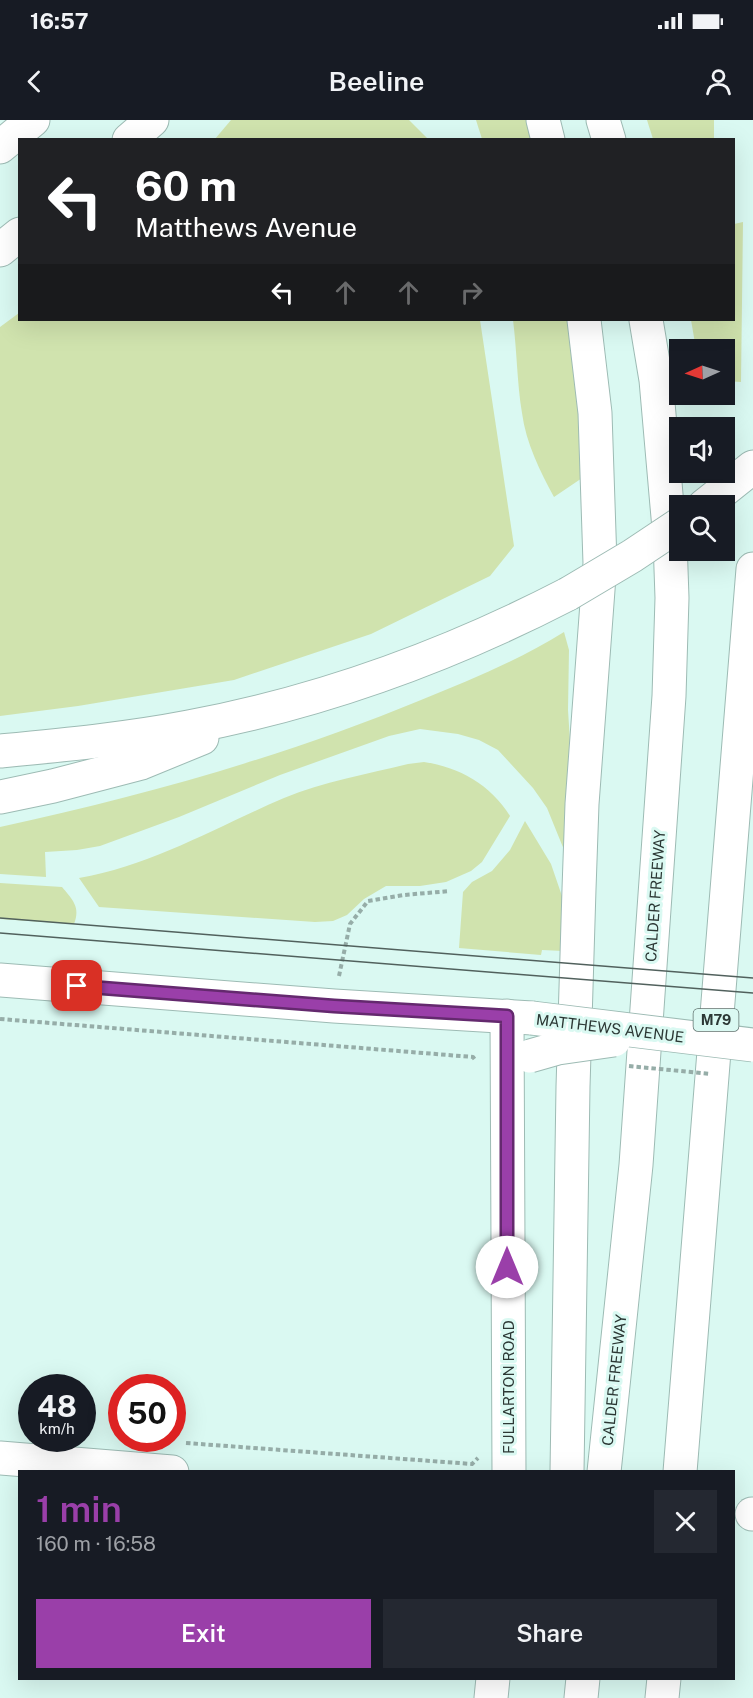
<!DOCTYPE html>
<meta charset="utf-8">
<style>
body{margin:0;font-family:"Public Sans",sans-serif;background:#242831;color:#f1f3f6;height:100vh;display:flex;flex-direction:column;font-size:22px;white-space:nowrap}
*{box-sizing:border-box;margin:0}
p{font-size:20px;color:#9ea1a6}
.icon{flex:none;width:33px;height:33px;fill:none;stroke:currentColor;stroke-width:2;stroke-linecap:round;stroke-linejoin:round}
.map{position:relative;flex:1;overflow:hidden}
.sheet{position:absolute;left:18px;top:1350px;width:717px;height:210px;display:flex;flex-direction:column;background:#171b24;border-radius:0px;box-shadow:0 6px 24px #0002}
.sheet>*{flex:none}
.hud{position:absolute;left:18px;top:18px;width:717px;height:183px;border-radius:0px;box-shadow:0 6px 24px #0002;background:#202124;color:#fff;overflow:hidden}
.needle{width:39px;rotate:267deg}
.controls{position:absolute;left:669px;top:219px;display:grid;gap:12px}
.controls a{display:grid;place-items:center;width:66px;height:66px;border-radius:0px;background:#171b24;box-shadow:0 6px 24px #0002;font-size:30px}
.speed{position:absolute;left:18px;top:1254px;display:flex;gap:12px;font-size:30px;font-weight:700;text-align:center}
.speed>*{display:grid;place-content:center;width:78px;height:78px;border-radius:50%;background:#171b24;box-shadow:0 6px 24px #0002;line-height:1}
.speed small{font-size:15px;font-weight:400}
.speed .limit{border:9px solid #d22;background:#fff;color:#111}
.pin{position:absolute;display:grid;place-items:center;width:51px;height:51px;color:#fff;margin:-26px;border-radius:12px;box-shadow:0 3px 9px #0006}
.me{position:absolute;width:66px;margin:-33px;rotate:0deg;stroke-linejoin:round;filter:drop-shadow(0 0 4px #0008)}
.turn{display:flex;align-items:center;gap:21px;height:126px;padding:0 18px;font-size:27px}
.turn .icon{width:78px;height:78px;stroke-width:2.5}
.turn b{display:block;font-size:42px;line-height:51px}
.lanes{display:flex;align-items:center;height:57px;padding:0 18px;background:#0003;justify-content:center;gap:30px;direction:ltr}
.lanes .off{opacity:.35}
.round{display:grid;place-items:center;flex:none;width:63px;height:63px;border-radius:0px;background:#242831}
.overview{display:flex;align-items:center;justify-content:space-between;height:102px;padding:0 18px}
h1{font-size:36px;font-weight:600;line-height:45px;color:#9a3fa9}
.button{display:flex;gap:12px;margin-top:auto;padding:12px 18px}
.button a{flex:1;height:69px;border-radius:0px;background:#9a3fa9;color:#fff;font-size:24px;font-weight:600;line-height:69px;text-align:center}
.button a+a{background:#242831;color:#f1f3f6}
.status{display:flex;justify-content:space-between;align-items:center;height:42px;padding:0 30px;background:#171b24;direction:ltr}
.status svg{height:16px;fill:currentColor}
header{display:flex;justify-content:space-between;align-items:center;height:78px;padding:0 18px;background:#171b24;font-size:27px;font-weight:600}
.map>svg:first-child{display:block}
.green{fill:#d0e3ae}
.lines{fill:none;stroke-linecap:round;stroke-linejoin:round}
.minor-casing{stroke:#9dbbb4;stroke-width:35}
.major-casing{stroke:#9dbbb4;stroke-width:35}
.highway-casing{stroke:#9dbbb4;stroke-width:35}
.path{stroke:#96ada8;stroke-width:4;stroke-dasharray:4.5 3;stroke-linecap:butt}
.minor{stroke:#fff;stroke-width:33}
.major{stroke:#fff;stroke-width:33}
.highway{stroke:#fff;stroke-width:33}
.tram{stroke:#51615d;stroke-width:1.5}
.major-bridge-casing{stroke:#9dbbb4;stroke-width:35;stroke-linecap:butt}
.highway-bridge-casing{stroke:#9dbbb4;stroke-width:35;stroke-linecap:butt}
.path-bridge{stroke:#96ada8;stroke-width:4;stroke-dasharray:4.5 3;stroke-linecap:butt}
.major-bridge{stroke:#fff;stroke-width:33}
.highway-bridge{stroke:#fff;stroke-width:33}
.route-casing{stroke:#64296e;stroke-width:15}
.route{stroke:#9a3fa9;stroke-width:10}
.labels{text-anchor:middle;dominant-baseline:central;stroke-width:6;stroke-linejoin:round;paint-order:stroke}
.shield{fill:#daf9f2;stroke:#60726e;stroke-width:1.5}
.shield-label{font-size:14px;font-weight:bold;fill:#2c3835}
.street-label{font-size:15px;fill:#2c3835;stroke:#daf9f2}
</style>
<div class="status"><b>16:57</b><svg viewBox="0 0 49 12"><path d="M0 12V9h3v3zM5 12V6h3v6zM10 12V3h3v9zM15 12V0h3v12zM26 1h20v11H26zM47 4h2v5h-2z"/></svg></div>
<header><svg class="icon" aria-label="back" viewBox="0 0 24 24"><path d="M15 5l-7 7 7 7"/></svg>Beeline<svg class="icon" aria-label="person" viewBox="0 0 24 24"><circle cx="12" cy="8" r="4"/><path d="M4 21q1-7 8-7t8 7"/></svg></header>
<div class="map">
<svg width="753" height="1578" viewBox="0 0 753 1578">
<rect width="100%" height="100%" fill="#daf9f2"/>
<!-- green -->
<g class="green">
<path d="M 231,0 L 409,0 L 428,19 L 215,19 Z"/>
<path d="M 476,0 L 533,0 L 539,19 L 482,19 Z"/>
<path d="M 647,0 L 714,0 L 714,19 L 653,19 Z"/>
<path d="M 743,102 L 741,262 L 725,261 L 724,230 L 696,229 L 691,200 L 734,200 L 734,104 Z"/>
<path d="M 19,193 L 20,200 L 480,200 L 514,426 L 490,456 L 371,514 L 234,560 L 78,586 L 0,596 L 0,207 Z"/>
<path d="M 513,200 L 575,200 L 588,354 L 554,377 C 540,351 526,323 522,293 C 517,263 517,231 513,200 Z"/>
<path d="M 564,512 L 569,530 L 568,590 L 572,653 L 571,747 L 547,688 L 533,668 L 498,630 L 479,620 L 458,614 L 420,609 L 389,616 L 280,655 L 179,697 L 100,726 L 77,730 L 45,732 L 46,757 L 0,754 L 0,707 C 143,676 286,636 421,580 C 470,560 519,540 564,512 Z"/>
<path d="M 424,642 C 459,647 491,665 510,696 L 482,742 L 471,751 L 446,762 L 420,766 L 386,766 L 364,779 L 347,795 L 333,801 L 315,802 L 99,787 L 79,758 C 153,745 216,707 284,678 C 323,662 367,654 408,644 Z"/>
<path d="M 525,701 L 551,744 L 563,779 L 563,831 L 542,830 L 541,835 L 459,828 L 463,772 L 472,762 L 492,751 L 510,730 Z"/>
<path d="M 0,763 L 62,767 C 72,779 81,787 74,804 L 0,799 Z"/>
</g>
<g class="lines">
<defs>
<g id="minor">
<path d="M 0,1338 L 172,1352"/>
<path d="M 752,1394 L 753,1394"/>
</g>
<g id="major">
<path d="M 0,860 L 334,886 L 532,898"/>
<path d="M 507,896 L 509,1352"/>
<path d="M 491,1578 L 493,1558"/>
</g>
<g id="highway">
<path d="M 543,0 L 548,20"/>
<path d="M 603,0 L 609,20"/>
<path d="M 129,20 L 152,0"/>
<path d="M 0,27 L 33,0"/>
<path d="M 0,130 L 20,114"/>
<path d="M 704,386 L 753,347"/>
<path d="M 0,631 C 63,625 127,619 189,607 C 322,582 448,536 568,474"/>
<path d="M 0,677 L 53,666 L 141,643 L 202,618"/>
<path d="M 567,1352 L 573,967 L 579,769 L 582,684 L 600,443 L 595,293 L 584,200"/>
<path d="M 604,1352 L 636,1045 L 669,576 L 672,478 L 670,420 L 656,260 L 646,200"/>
<path d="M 680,1352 L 753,449"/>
<path d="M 581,1578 L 583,1558"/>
<path d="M 662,1578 L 664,1558"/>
</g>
</defs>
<!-- minor casing -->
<use href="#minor" class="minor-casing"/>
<!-- major casing -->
<use href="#major" class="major-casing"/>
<!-- highway casing -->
<use href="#highway" class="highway-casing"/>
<!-- path -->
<g class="path">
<path d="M 339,856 L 350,804 L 368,781 L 404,775 L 450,771"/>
<path d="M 0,899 L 473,937 L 476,941"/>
<path d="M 186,1323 L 472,1344 L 478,1338"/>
</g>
<!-- minor -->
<use href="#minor" class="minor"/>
<!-- major -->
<use href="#major" class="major"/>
<!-- highway -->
<use href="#highway" class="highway"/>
<!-- tram -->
<g class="tram">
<path d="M 0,798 L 753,858"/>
<path d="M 0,813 L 753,873"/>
</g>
<defs>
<g id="major-bridge">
<path d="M 532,898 L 753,925"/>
<path d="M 530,936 L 558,928 L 614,920"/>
</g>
<path id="highway-bridge" d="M 568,474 L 632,436 L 680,404"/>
</defs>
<!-- major-bridge casing -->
<use href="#major-bridge" class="major-bridge-casing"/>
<!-- highway-bridge casing -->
<use href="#highway-bridge" class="highway-bridge-casing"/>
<!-- path-bridge -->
<path class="path-bridge" d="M 629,946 L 711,954"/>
<!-- major-bridge -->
<use href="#major-bridge" class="major-bridge"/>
<!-- highway-bridge -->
<use href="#highway-bridge" class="highway-bridge"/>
</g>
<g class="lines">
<defs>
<path id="route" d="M 77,866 L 334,886 L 507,896 L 507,1147"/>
</defs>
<!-- route casing -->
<use href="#route" class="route-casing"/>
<!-- route -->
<use href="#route" class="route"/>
</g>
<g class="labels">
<!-- shield labels -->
<rect class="shield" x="693.5" y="889" width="45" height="22" rx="4.5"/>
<g class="shield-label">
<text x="716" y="900">M79</text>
</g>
<!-- street labels -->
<g class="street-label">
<text transform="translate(655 776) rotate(-86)">CALDER FREEWAY</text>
<text transform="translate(610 908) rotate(7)">MATTHEWS AVENUE</text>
<text transform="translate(614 1260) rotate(-84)">CALDER FREEWAY</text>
<text transform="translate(508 1267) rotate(-90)">FULLARTON ROAD</text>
</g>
</g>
</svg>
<div class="controls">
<a><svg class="needle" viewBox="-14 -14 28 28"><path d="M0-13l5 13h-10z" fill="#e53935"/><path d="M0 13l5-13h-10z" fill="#9ea1a6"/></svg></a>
<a><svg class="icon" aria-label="sound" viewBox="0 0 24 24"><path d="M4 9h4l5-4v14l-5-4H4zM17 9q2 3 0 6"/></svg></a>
<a><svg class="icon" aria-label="search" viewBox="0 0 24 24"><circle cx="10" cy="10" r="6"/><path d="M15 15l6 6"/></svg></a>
</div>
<div class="speed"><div>48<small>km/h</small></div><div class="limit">50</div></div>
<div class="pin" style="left:77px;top:866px;background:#d93025"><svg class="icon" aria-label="arrive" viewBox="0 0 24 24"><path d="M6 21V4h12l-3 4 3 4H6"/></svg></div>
<svg class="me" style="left:507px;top:1147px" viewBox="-20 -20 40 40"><circle r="19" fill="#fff"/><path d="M0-13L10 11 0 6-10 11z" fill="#9a3fa9"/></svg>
<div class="hud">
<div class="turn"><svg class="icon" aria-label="left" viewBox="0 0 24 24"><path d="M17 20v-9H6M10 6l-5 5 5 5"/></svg><div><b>60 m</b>Matthews Avenue</div></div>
<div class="lanes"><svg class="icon" aria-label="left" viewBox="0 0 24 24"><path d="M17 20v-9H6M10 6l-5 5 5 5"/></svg><svg class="icon off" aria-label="ahead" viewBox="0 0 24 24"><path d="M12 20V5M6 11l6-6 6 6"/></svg><svg class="icon off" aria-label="ahead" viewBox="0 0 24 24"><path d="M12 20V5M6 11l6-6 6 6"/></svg><svg class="icon off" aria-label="right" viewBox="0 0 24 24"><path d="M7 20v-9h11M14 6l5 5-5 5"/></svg></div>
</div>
<section class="sheet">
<div class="overview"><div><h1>1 min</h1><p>160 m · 16:58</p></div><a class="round"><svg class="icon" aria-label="close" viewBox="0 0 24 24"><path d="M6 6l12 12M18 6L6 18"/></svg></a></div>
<div class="button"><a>Exit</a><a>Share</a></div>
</section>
</div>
